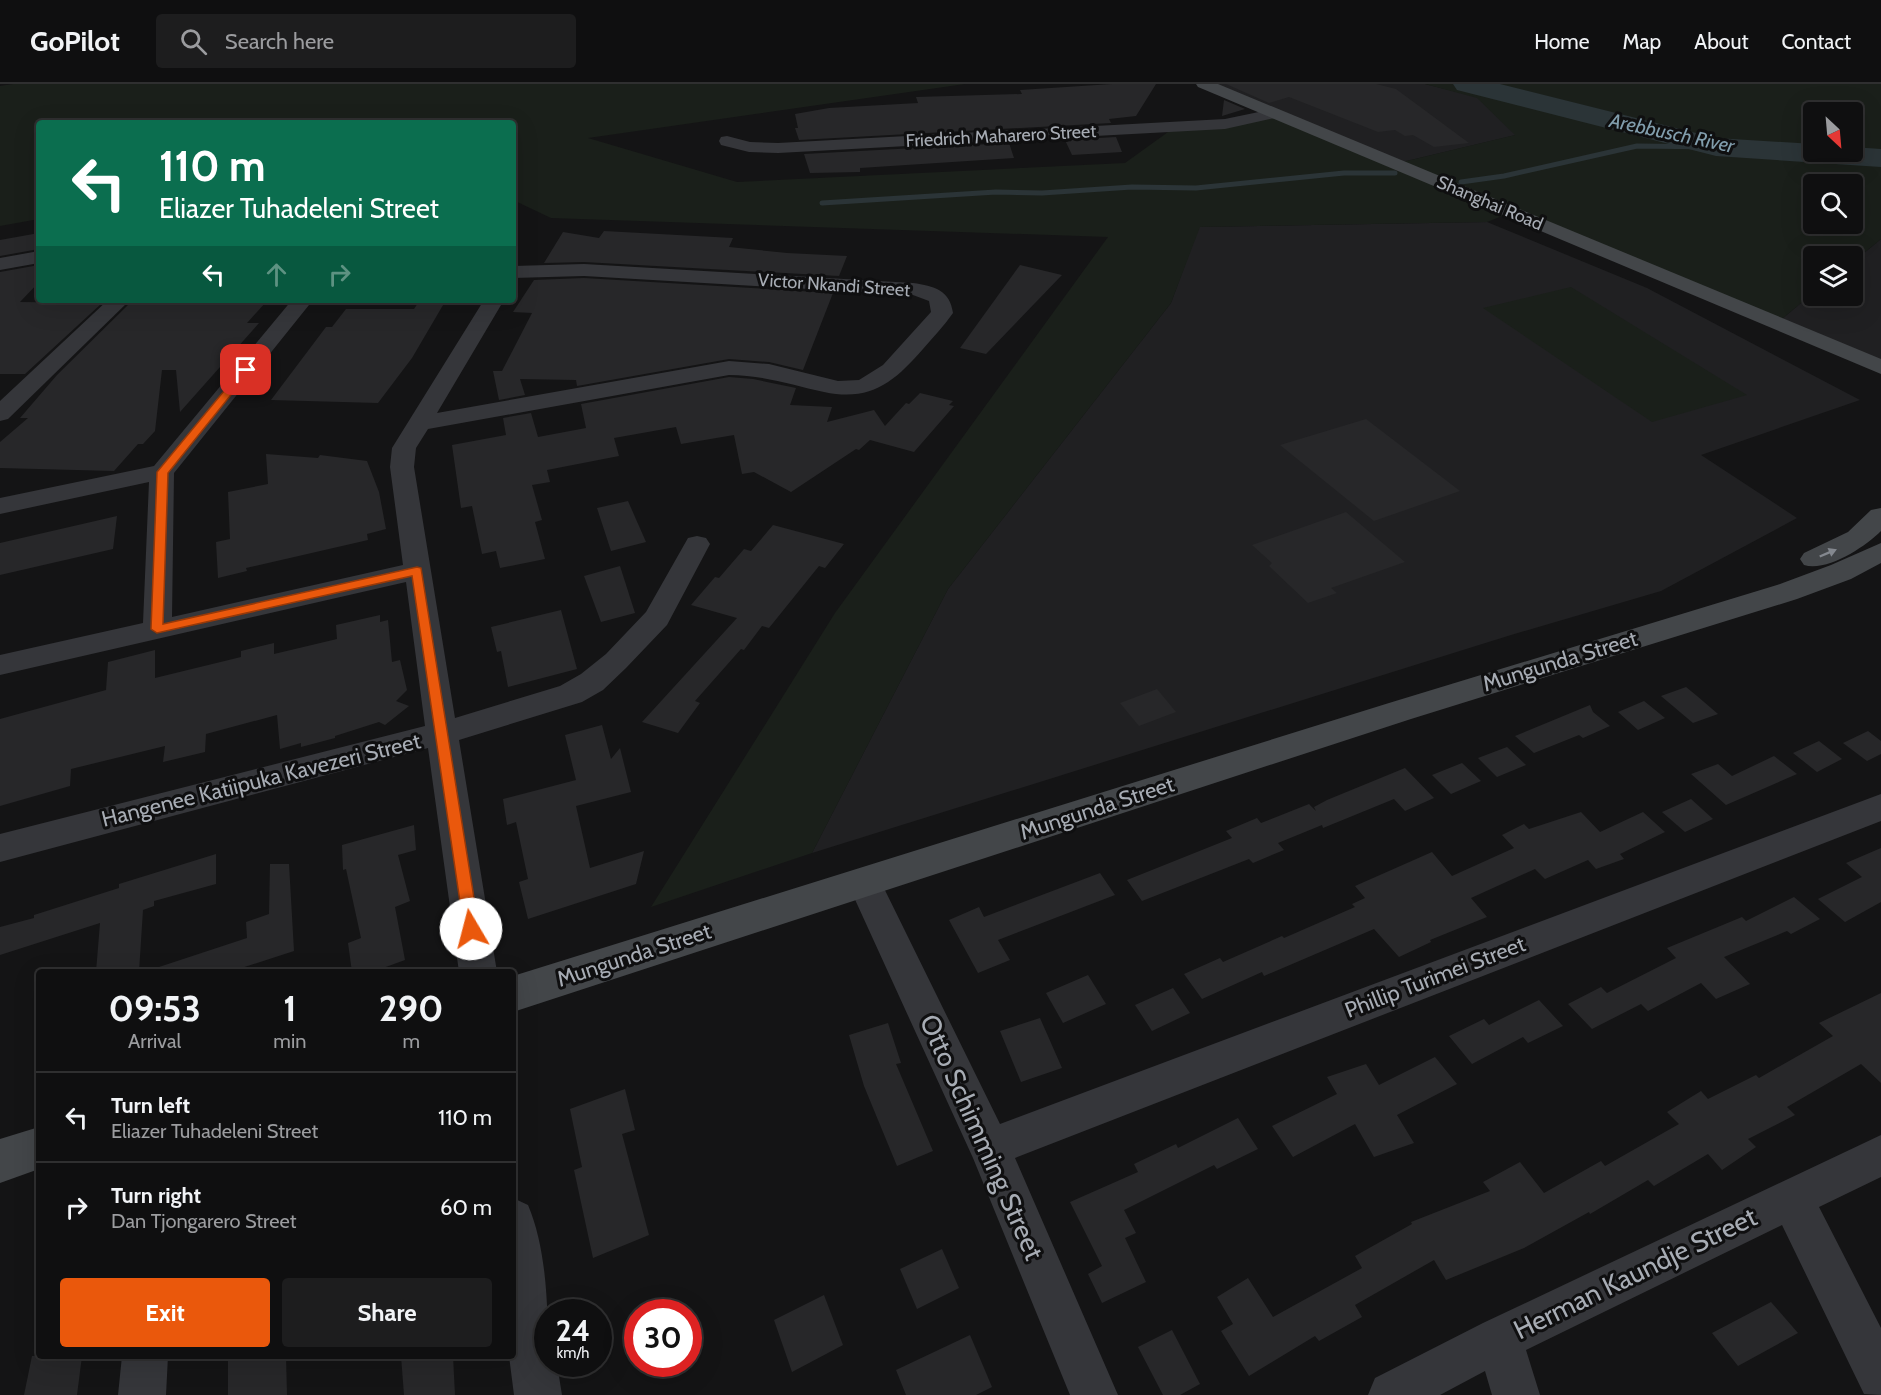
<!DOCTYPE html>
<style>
body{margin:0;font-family:Cabin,sans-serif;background:#1d1d1e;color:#f1f3f6;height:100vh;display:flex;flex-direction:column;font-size:22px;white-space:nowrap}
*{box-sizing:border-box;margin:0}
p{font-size:20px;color:#9b9c9f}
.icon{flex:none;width:33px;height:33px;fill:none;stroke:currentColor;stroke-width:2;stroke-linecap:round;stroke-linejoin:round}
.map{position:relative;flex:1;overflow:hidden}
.drawer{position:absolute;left:36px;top:885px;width:480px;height:390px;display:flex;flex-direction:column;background:#0f0f10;border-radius:6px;box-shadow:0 6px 24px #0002,0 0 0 2px #2f2f30}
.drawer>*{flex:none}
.top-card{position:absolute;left:36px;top:36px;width:480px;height:183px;border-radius:6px;box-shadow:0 6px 24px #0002,0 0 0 2px #2f2f30;background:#0b6e4f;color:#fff;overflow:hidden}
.needle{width:39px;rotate:154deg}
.buttons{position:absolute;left:1803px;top:18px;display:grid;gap:12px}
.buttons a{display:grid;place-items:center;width:60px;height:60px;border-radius:6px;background:#0f0f10;box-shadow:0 6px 24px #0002,0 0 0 2px #2f2f30;font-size:30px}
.speed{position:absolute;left:534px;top:1215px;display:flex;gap:12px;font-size:30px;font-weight:700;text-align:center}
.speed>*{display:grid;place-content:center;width:78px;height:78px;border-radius:50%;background:#0f0f10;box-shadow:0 6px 24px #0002,0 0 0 2px #2f2f30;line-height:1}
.speed small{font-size:15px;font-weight:400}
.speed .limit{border:9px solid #d22;background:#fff;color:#111}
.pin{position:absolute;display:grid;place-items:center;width:51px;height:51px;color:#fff;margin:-26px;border-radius:12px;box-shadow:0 3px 9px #0006}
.me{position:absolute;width:66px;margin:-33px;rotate:352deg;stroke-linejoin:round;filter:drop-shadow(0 0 4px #0008)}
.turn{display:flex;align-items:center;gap:21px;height:126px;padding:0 24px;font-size:27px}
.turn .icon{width:78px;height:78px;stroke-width:2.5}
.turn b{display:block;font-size:42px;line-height:51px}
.lanes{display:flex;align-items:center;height:57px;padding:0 24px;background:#0003;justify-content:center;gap:30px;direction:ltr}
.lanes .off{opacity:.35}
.eta{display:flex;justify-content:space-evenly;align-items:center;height:102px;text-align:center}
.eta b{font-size:36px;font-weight:700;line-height:42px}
.button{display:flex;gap:12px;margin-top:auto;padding:12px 24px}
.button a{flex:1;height:69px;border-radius:6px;background:#ea580c;color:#fff;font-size:24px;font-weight:700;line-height:69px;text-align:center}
.button a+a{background:#1d1d1e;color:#f1f3f6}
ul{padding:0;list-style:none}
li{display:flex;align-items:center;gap:18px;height:90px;padding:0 24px;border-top:2px solid #2f2f30}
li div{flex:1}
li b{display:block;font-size:22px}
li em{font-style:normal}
header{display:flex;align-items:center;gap:36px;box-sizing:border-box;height:84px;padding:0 30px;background:#0f0f10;border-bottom:2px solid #2f2f30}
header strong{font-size:28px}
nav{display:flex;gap:33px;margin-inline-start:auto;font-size:21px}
.search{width:420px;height:54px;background:#1d1d1e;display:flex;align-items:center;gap:15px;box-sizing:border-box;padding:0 21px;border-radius:6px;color:#9b9c9f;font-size:22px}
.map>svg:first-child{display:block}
.built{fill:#202022}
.green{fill:#1a1f1a;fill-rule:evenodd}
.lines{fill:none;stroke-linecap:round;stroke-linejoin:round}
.stream{stroke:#2b3437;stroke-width:5}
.river{fill:#2b3437;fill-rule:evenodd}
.building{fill:#272729}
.street{fill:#35363a;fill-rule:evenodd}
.secondary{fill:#434649;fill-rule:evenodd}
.oneway{fill:#84888f}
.route{fill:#ea580c;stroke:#983908;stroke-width:1.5}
.labels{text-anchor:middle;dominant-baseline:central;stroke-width:6;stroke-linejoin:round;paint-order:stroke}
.far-street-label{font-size:18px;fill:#a7acb4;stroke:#0f0f10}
.far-water-label{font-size:20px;font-style:italic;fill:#819dac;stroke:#0f0f10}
.street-label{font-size:22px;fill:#a7acb4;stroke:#0f0f10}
.near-street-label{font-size:27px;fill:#a7acb4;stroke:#0f0f10}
</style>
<header>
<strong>GoPilot</strong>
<div class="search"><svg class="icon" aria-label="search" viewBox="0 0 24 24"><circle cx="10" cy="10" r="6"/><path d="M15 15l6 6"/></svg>Search here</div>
<nav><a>Home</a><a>Map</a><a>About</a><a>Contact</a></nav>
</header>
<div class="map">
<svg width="1881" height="1311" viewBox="0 0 1881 1311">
<rect width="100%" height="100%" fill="#141415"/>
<!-- built -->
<g class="built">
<path d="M 1204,0 L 1425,0 L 1477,13 L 1516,51 L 1394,80 Z"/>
<path d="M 1487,138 L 1647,204 L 1860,316 L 1701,371 L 1797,434 L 1661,507 L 1511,551 L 812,769 L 948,505 L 1171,219 L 1199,143 Z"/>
<path d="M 1881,155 L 1881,282 L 1776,240 L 1813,209 L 1814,212 L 1852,212 L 1853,178 Z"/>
</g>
<!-- green -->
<g class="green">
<path d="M 13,0 L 965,0 L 588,54 L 737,98 L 1125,79 L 1175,43 L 1273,30 L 1394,80 L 1515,51 L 1477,14 L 1425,0 L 1881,0 L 1881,72 L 1809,69 L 1881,74 L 1881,155 L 1853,178 L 1852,172 L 1814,172 L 1813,209 L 1776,240 L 1512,128 L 1487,138 L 1200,143 L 1171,219 L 948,505 L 812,769 L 651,823 L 835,529 L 1108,153 L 551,134 L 513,116 L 513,39 L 39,39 L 39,135 L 0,142 L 0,2 ZM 1814,28 L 1852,28 L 1852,68 L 1814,68 ZM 1814,100 L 1852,100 L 1852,140 L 1814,140 Z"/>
<path d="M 1571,203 L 1747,311 L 1652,338 L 1483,224 Z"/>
</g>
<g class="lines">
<!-- stream -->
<g class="stream">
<path d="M 1461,98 L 1504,92 L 1637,62 L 1716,63"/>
<path d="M 822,119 L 996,108 L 1042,109 L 1132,103 L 1196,104 L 1344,89 L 1395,89"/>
</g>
<!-- river -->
<path class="river" d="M 1453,0 L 1500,0 L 1716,54 L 1814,60 L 1814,68 L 1852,68 L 1852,63 L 1881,65 L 1881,83 L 1716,72 L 1457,6 Z"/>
</g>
<!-- building -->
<g class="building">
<path d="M 1112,0 L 1156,0 L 1136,32 L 1109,35 L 1111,39 L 799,56 L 795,44 L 798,44 L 795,30 L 829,24 L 918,19 L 916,13 L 1022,10 L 1020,6 Z"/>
<path d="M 1226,0 L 1376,0 L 1396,5 L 1469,59 L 1434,63 L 1413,51 L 1405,52 L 1395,46 L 1378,48 L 1289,13 L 1269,19 Z"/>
<path d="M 1224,16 L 1245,25 L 1222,32 Z"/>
<path d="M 1116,53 L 1122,68 L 1072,71 L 1065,56 Z"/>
<path d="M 1009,59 L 1014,74 L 860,84 L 860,88 L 810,89 L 804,70 Z"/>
<path d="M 604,147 L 733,154 L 729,163 L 787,169 L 847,172 L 839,192 L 584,178 L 544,179 L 563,148 L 599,154 Z"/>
<path d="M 39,149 L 39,165 L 0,172 L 0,156 Z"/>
<path d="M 39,181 L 39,198 L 20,218 L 102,219 L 25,290 L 0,290 L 0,188 Z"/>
<path d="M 1020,181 L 1062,191 L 986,270 L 960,264 Z"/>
<path d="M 584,194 L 833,209 L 803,286 L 769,278 L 729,275 L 577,302 L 576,296 L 520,295 L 525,311 L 499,316 L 493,287 L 502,287 L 532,229 L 513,228 L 534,196 Z"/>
<path d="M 420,216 L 446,216 L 412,274 L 378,319 L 271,316 L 326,243 L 332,243 L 346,225 L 414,225 Z"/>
<path d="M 149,217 L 211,219 L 213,217 L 266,218 L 247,239 L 259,239 L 180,328 L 176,286 L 162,286 L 155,347 L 143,360 L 138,360 L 114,387 L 0,384 L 0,358 L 28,334 L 20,334 L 57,291 L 130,219 L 147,219 Z"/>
<path d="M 729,293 L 753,295 L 796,304 L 790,321 L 832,323 L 827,338 L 874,326 L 885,342 L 906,319 L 909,320 L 920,309 L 953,317 L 949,321 L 954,322 L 914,368 L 870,356 L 859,366 L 856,365 L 791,408 L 754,388 L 742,390 L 734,351 L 681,360 L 676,343 L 614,354 L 619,372 L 547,386 L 550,398 L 532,401 L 542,436 L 535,438 L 545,475 L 500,484 L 496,467 L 482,470 L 472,422 L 461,424 L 452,361 L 506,351 L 503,334 L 531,329 L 538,353 L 586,344 L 581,320 Z"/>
<path d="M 1366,335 L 1460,407 L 1374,437 L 1280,361 Z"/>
<path d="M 266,370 L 318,374 L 320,371 L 367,377 L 379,408 L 386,445 L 367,450 L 368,456 L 246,484 L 247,487 L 218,494 L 216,458 L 230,455 L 228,408 L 268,400 Z"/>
<path d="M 628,417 L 646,458 L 611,467 L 597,424 Z"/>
<path d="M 1346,428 L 1405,478 L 1331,504 L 1337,509 L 1308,519 L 1269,482 L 1272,479 L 1252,461 Z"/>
<path d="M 117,432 L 113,465 L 0,491 L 0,459 Z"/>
<path d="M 773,441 L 844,460 L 825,484 L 819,482 L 769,544 L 762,542 L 744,566 L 741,565 L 695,617 L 700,619 L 678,649 L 642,638 L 737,534 L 691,521 L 715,493 L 719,494 L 744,465 L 751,467 Z"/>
<path d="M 620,482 L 635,529 L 601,538 L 584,492 Z"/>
<path d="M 561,526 L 577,585 L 508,603 L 501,567 L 497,568 L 491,543 Z"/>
<path d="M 380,531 L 380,538 L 388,536 L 392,578 L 400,576 L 407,606 L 396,617 L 409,622 L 385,641 L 379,638 L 335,652 L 335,654 L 301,663 L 301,659 L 280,665 L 277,631 L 206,650 L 205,668 L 163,678 L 165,662 L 71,685 L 70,702 L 0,722 L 0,635 L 106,606 L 108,578 L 155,566 L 155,594 L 241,573 L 241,567 L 274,559 L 274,570 L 337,555 L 336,541 Z"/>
<path d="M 1686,603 L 1697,612 L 1718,630 L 1693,639 L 1661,612 Z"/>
<path d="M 1157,605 L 1176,628 L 1139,642 L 1120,619 Z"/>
<path d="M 1644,617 L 1665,634 L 1638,646 L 1618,628 Z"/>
<path d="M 1590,621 L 1593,628 L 1610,642 L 1583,654 L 1579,651 L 1534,669 L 1515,652 Z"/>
<path d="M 602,641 L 611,675 L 620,664 L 631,708 L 576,722 L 590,784 L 644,767 L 636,800 L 528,835 L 519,798 L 528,795 L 516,738 L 507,741 L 503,715 L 576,696 L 565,651 Z"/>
<path d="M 1868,647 L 1881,657 L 1881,670 L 1867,677 L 1843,659 Z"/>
<path d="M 1819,657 L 1842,675 L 1817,688 L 1793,669 Z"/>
<path d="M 1507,663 L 1526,681 L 1497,693 L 1478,674 Z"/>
<path d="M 1774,672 L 1797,690 L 1726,721 L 1691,690 L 1718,680 L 1732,692 Z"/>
<path d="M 1462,679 L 1481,697 L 1451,710 L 1432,691 Z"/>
<path d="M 1405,684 L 1434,714 L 1405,727 L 1394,715 L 1323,744 L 1322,741 L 1278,759 L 1284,766 L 1253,779 L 1249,775 L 1142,817 L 1127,796 L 1232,754 L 1226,747 L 1257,734 L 1261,739 L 1309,720 L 1316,727 L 1314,723 L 1327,716 Z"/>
<path d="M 1691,715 L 1713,735 L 1685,748 L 1662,728 Z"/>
<path d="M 1581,728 L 1600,748 L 1643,728 L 1665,748 L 1620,770 L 1624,775 L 1596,785 L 1588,776 L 1545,795 L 1535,785 L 1471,814 L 1487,833 L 1430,856 L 1431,858 L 1399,873 L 1374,845 L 1264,892 L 1262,888 L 1202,915 L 1184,890 L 1220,874 L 1223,878 L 1282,852 L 1284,854 L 1355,823 L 1352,820 L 1365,814 L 1355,802 L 1432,768 L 1452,792 L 1514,764 L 1502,751 L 1524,740 L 1529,745 Z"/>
<path d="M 414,741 L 416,766 L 398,771 L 410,817 L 395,823 L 405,876 L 372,888 L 352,888 L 348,859 L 361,854 L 346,785 L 343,786 L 342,761 Z"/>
<path d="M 1881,764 L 1881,818 L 1845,838 L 1818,815 L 1862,793 L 1846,779 Z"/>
<path d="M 216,770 L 216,800 L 154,817 L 154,822 L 143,826 L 139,888 L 96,888 L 100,839 L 0,871 L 0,843 L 34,834 L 34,831 L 119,804 L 119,800 Z"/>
<path d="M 270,780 L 289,780 L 294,867 L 229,888 L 159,888 L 159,883 L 247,854 L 246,838 L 269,830 Z"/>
<path d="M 1100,789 L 1115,811 L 998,856 L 1010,876 L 978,889 L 949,836 L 979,823 L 984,833 Z"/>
<path d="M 1794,813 L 1820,835 L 1791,850 L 1787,847 L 1724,873 L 1750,900 L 1716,915 L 1701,899 L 1648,927 L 1641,920 L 1592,945 L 1568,920 L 1601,903 L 1607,909 L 1676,874 L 1667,864 L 1742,833 L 1746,837 Z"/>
<path d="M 1088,891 L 1106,920 L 1063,939 L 1046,909 Z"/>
<path d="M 1173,904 L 1190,929 L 1152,947 L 1135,921 Z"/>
<path d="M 1881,909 L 1881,999 L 1861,980 L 1787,1023 L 1795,1031 L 1748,1055 L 1756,1063 L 1722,1086 L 1708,1070 L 1654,1102 L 1648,1096 L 1590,1130 L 1589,1128 L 1524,1164 L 1446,1196 L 1434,1176 L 1355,1221 L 1362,1233 L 1319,1257 L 1315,1252 L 1249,1292 L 1221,1247 L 1233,1240 L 1217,1213 L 1248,1194 L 1273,1233 L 1362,1184 L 1355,1172 L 1412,1140 L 1411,1138 L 1490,1107 L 1483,1098 L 1520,1078 L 1544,1109 L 1601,1077 L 1605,1082 L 1679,1040 L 1667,1028 L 1701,1007 L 1708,1015 L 1756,991 L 1759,994 L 1833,952 L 1819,939 Z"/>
<path d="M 1539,916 L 1563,942 L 1528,959 L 1523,953 L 1472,980 L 1449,952 L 1484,935 L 1489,941 Z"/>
<path d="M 1040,934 L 1062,984 L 1021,998 L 1000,947 Z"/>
<path d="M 888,939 L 901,979 L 896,980 L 933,1067 L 897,1082 L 864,1002 L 849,951 Z"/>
<path d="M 1435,973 L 1457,1000 L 1397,1031 L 1414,1059 L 1374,1073 L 1355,1040 L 1293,1073 L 1272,1042 L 1337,1010 L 1327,993 L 1366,980 L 1379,1001 Z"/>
<path d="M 625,1005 L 635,1046 L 622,1050 L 649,1151 L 593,1174 L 574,1086 L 582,1083 L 570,1025 Z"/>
<path d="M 1238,1034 L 1258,1065 L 1217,1085 L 1214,1081 L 1124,1126 L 1136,1149 L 1125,1154 L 1146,1198 L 1102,1219 L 1088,1190 L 1102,1182 L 1070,1118 L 1138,1088 L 1134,1080 L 1176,1060 L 1178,1064 Z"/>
<path d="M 942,1165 L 959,1204 L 917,1225 L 900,1185 Z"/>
<path d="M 824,1211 L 843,1261 L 792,1288 L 774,1236 Z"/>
<path d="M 1771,1218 L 1798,1249 L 1738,1282 L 1712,1249 Z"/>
<path d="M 1172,1246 L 1200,1300 L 1180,1311 L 1163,1311 L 1138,1263 Z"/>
<path d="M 970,1251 L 992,1303 L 976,1311 L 906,1311 L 896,1286 Z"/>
<path d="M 32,1272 L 82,1272 L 77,1311 L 24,1311 Z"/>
<path d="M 228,1272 L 286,1272 L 287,1311 L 228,1311 Z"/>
<path d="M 401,1272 L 453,1272 L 455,1311 L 404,1311 Z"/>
</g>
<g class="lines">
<!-- street -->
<g class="street">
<path d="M 1273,25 L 1281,30 L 1279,33 L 1225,45 L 778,69 L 749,68 L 721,61 L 719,57 L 721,53 L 727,52 L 750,58 L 778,59 L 1225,35 Z"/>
<path d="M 39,167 L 39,179 L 0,186 L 0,174 Z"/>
<path d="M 584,180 L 913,199 C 934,202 950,206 953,229 C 944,242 933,253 923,265 C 894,298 871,318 824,308 C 792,301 763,291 729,291 L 428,345 L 416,364 L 414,383 L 455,634 L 560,602 L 581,590 L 606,570 L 646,528 L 688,454 L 697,452 L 706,454 L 710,460 L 667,541 L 626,584 L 603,606 L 582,618 L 459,656 L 497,888 L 459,888 L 428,664 L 0,778 L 0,750 L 425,642 L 406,498 L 0,591 L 0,571 L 143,539 L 149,398 L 0,430 L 0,414 L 154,382 L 292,216 L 313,216 L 174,389 L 172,533 L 403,481 L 390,383 L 392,364 L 484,216 L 504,216 L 437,329 L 729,277 L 769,280 L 838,297 L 859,296 L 883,281 L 931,228 L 929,217 L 913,211 L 584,192 L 513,194 L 513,182 Z"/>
<path d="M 108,216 L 130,216 L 8,335 L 0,337 L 0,317 Z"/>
<path d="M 1881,710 L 1881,737 L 1015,1074 L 1118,1311 L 1070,1311 L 973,1074 L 847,798 L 852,788 L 864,784 L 876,788 L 1000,1040 Z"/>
<path d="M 1881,1051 L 1881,1093 L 1819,1123 L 1881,1244 L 1881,1311 L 1864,1310 L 1782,1141 L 1526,1266 L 1540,1311 L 1492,1311 L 1485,1287 L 1440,1311 L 1368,1311 L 1375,1294 L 1483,1239 Z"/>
<path d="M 513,1114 L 528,1121 C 548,1168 548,1230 548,1280 L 557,1280 L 562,1311 L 514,1311 L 509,1272 L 513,1272 Z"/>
<path d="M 122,1272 L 168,1272 L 166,1311 L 118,1311 Z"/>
</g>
<!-- secondary -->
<g class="secondary">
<path d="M 1196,0 L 1218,0 L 1881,275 L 1881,290 L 1198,3 Z"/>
<path d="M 1881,424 L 1881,447 C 1865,463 1827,488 1804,481 L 1800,475 L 1804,469 L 1848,448 L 1871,426 Z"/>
<path d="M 1881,459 L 1881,479 L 1851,495 L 1797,515 L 1411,635 L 513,928 L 513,892 L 1389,619 L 1777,501 L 1831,481 Z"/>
<path d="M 39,1043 L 39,1085 L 0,1099 L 0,1055 Z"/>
</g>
</g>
<!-- one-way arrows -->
<defs><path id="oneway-solid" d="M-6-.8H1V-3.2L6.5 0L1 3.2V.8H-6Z" transform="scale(1.5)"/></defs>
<use class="oneway" href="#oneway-solid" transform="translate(1828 469) rotate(-23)"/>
<!-- route -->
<path class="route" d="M 243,284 L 251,286 L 168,389 L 163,540 L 417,483 L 421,484 L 479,845 L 477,849 L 471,851 L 466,849 L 464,845 L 412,492 L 157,549 L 151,545 L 157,388 Z"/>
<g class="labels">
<!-- far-street labels -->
<g class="far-street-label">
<text transform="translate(1001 52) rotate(-3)">Friedrich Maharero Street</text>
<text transform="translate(1490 119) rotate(23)">Shanghai Road</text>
<text transform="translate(834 201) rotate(4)">Victor Nkandi Street</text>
</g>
<!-- far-water labels -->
<g class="far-water-label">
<text transform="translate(1672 49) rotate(12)">Arebbusch River</text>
</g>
<!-- street labels -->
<g class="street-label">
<text transform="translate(1560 577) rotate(-17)">Mungunda Street</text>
<text transform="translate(261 696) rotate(-14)">Hangenee Katiipuka Kavezeri Street</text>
<text transform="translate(1097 724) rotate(-18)">Mungunda Street</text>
<text transform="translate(634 871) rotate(-18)">Mungunda Street</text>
<text transform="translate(1435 893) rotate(-21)">Phillip Turimei Street</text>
</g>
<!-- near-street labels -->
<g class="near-street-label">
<text transform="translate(982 1053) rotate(66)">Otto Schimming Street</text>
<text transform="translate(1635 1189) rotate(-26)">Herman Kaundje Street</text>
</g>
</g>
</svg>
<div class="buttons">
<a><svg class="needle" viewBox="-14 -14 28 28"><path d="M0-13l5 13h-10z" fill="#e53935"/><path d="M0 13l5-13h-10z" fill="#9b9c9f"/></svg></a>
<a><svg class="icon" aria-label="search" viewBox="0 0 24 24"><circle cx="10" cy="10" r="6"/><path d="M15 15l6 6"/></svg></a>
<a><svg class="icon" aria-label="layers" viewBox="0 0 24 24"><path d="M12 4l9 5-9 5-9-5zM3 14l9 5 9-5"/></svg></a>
</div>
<div class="speed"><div>24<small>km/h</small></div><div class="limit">30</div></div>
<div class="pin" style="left:246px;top:286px;background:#d93025"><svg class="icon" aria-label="arrive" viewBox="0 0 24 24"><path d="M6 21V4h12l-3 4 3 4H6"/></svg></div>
<svg class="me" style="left:471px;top:845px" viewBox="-20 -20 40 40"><circle r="19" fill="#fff"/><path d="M0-13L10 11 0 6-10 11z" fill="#ea580c"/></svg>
<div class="top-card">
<div class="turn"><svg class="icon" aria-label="left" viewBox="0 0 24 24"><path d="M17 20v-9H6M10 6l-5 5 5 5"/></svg><div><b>110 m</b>Eliazer Tuhadeleni Street</div></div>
<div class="lanes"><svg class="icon" aria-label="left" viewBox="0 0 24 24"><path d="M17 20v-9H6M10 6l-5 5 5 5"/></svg><svg class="icon off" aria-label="ahead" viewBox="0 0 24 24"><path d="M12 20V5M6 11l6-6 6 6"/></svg><svg class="icon off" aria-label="right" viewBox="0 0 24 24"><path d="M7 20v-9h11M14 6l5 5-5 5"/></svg></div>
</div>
<section class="drawer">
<div class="eta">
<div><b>09:53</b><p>Arrival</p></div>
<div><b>1</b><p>min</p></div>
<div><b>290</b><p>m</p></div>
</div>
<ul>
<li><svg class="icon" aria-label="left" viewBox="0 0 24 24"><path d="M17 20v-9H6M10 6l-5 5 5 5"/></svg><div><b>Turn left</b><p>Eliazer Tuhadeleni Street</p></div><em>110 m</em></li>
<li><svg class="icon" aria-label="right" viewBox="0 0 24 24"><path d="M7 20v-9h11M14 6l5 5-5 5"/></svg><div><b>Turn right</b><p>Dan Tjongarero Street</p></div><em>60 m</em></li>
</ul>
<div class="button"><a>Exit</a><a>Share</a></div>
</section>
</div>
